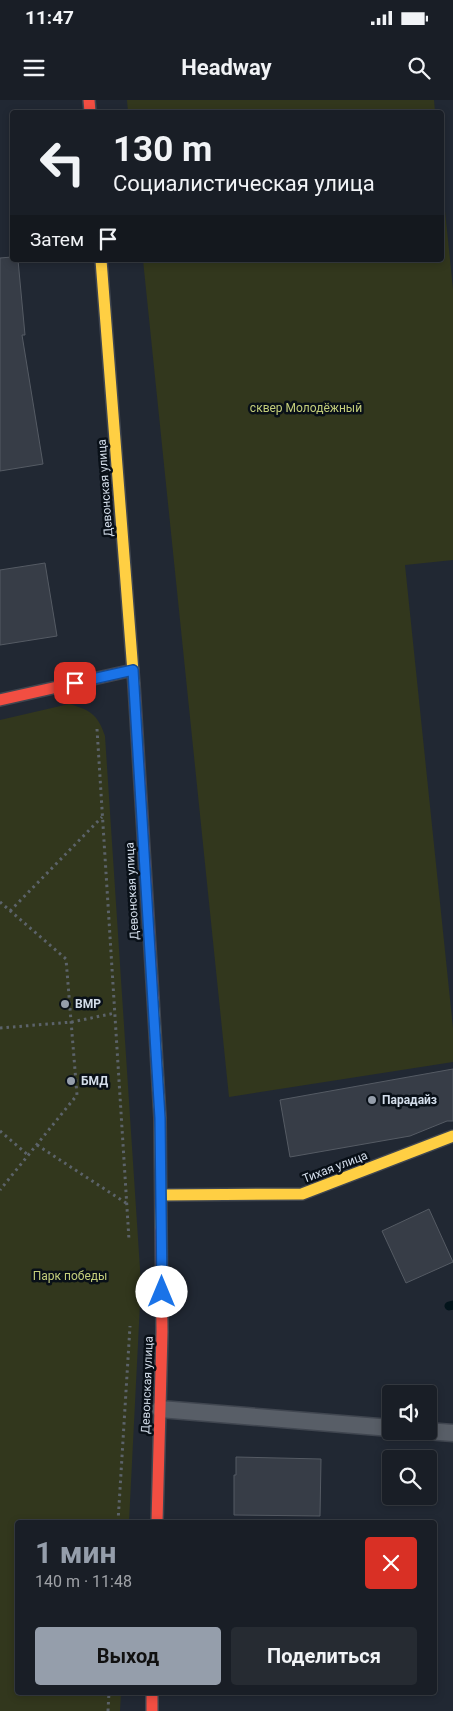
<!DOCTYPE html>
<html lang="ru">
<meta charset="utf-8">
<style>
body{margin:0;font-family:Roboto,sans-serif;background:#262b32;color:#f1f3f6;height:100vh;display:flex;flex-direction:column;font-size:19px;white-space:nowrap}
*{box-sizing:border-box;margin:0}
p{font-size:16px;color:#9fa2a7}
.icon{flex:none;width:28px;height:28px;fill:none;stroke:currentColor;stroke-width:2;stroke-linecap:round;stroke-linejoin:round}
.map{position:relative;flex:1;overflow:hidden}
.side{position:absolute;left:15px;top:1420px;width:422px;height:175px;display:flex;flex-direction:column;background:#191e26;border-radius:5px;box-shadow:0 2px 8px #0003,0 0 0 1px #373c43}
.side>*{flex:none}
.guide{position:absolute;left:10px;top:10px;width:434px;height:152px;border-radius:5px;box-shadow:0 2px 8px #0003,0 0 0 1px #373c43;background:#191e26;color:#f1f3f6;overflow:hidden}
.tools{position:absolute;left:382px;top:1285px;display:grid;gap:10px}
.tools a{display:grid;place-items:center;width:55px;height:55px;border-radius:5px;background:#191e26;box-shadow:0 2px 8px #0003,0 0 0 1px #373c43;font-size:25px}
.pin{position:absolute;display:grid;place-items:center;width:42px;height:42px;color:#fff;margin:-21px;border-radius:10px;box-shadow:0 2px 8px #0006}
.me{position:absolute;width:55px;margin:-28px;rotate:0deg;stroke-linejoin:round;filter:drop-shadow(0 0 4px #0008)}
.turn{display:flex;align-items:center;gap:18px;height:105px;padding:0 20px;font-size:22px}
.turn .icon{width:65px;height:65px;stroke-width:2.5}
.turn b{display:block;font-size:35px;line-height:42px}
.then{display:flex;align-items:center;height:48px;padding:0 20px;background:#0003;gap:10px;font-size:19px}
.round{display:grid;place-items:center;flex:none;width:52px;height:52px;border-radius:5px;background:#262b32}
.headline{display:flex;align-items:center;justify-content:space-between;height:85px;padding:0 20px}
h1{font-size:30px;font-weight:700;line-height:38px;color:#959eab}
.action{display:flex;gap:10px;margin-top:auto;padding:10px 20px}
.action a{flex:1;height:58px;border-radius:5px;background:#959eab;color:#111;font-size:20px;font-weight:700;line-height:58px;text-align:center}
.action a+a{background:#262b32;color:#f1f3f6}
.status{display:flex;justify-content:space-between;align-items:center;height:35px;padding:0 25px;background:#191e26;direction:ltr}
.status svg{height:14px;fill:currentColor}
header{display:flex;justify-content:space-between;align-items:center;height:65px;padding:0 20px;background:#191e26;font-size:22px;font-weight:700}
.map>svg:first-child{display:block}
.green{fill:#32371d}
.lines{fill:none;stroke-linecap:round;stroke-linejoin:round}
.stream{stroke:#03141b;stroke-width:9}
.building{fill:#373d47;stroke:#555b64}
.lane-casing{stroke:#404650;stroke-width:19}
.slow-casing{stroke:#404650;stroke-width:14}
.jam-casing{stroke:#404650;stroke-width:14}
.path{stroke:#5c636a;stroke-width:3;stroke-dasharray:2.5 4;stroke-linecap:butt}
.lane{stroke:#585e67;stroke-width:16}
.slow{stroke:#ffcf43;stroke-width:11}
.jam{stroke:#f24e42;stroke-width:11}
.route-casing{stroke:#114b97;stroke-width:12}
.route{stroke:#1a73e8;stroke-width:9}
.poi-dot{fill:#959eab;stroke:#091018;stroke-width:2}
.labels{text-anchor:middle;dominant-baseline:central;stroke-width:5;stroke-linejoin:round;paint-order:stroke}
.park-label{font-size:12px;fill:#c4ce7b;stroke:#091018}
.street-label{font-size:12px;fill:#d4deeb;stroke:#091018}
.poi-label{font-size:12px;font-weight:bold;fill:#d4deeb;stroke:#091018;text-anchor:start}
</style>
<div class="status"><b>11:47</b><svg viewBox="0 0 49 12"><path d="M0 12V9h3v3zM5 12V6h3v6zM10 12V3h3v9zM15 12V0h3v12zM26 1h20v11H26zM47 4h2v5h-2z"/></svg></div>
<header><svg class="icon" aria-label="menu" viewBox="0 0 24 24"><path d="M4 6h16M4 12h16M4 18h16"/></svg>Headway<svg class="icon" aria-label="search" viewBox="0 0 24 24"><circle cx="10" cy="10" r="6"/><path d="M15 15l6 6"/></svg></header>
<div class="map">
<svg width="453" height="1611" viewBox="0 0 453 1611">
<rect width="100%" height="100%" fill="#212833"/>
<!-- green -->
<g class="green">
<path d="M 127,0 L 434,0 L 435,12 L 128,12 Z"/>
<path d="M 441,72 L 453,189 L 453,460 L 405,465 L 453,928 L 453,962 L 229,997 L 143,160 L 441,160 Z"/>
<path d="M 69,604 C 91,610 98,615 105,636 L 141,1184 L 129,1422 L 18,1422 L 18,1592 L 121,1593 L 120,1611 L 0,1611 L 0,620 Z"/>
</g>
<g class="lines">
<!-- stream -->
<path class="stream" d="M 449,1206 L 453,1205"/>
</g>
<!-- building -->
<g class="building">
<path d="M 12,157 L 12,160 L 18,160 L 25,235 L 22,235 L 43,364 L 0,371 L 0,158 Z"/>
<path d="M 45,463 L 57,536 L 0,545 L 0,470 Z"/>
<path d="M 453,969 L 453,1021 L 447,1021 L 410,1036 L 290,1057 L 280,1000 Z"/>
<path d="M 429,1109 L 453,1162 L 406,1183 L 382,1131 Z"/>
<path d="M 236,1357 L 321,1359 L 320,1416 L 234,1415 L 234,1375 L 236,1375 Z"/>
</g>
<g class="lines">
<defs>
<g id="lane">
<path d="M 160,1309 L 391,1328"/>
<path d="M 427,1331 L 453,1333"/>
</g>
<g id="slow">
<path d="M 101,160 L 134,585"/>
<path d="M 153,898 L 160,1018 L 161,1128"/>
<path d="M 161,1095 L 302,1094 L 453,1036"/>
</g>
<g id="jam">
<path d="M 89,0 L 90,12"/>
<path d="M 134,585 L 153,898"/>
<path d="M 0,600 L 133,570"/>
<path d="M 157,1422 L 162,1232 L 161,1128"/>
<path d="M 152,1592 L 152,1611"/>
</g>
</defs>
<!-- lane casing -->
<use href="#lane" class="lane-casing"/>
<!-- slow casing -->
<use href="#slow" class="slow-casing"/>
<!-- jam casing -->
<use href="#jam" class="jam-casing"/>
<!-- path -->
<g class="path">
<path d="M 97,629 L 129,1140"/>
<path d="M 0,802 L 66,859 L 77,995 L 0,1090"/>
<path d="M 10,811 L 102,717"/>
<path d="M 0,928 L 72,922 L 115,913"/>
<path d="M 0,1031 L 28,1055"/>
<path d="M 37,1045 L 126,1103"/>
<path d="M 118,1422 L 130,1226"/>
<path d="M 108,1611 L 109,1592"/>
</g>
<!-- lane -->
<use href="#lane" class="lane"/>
<!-- slow -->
<use href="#slow" class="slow"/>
<!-- jam -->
<use href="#jam" class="jam"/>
</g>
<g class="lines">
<defs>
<path id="route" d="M 75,583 L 133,570 L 160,1018 L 162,1192"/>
</defs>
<!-- route casing -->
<use href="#route" class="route-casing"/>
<!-- route -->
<use href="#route" class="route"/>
</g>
<!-- markers -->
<g class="poi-dot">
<circle cx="65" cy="904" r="5"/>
<circle cx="71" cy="981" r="5"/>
<circle cx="372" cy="1000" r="5"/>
</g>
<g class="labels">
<!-- park labels -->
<g class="park-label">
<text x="306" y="308">сквер Молодёжный</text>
<text x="70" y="1176">Парк победы</text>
</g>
<!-- street labels -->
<g class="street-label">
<text transform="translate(105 388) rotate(-94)">Девонская улица</text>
<text transform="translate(132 791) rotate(-93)">Девонская улица</text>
<text transform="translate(335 1067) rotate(-21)">Тихая улица</text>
<text transform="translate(147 1285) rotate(-88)">Девонская улица</text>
</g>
<!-- poi labels -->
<g class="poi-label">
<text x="75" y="904">BMP</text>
<text x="81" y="981">БМД</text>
<text x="382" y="1000">Парадайз</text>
</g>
</g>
</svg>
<div class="tools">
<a><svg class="icon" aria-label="sound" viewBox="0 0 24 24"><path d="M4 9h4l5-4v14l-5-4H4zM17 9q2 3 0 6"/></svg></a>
<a><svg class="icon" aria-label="search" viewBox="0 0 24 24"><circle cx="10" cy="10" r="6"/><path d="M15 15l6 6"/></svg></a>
</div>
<div class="pin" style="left:75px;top:583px;background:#d93025"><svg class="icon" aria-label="arrive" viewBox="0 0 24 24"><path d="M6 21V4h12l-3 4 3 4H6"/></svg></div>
<svg class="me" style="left:162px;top:1192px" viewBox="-20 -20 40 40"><circle r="19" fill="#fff"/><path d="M0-13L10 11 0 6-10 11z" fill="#1a73e8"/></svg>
<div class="guide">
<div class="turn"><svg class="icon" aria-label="left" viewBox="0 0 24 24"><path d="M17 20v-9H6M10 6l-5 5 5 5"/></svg><div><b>130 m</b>Социалистическая улица</div></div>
<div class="then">Затем<svg class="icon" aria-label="arrive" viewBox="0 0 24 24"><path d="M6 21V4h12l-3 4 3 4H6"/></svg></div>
</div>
<section class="side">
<div class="headline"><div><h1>1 мин</h1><p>140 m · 11:48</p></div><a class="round" style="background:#d93025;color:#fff"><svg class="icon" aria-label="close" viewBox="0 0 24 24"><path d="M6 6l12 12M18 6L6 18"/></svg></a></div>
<div class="action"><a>Выход</a><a>Поделиться</a></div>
</section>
</div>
